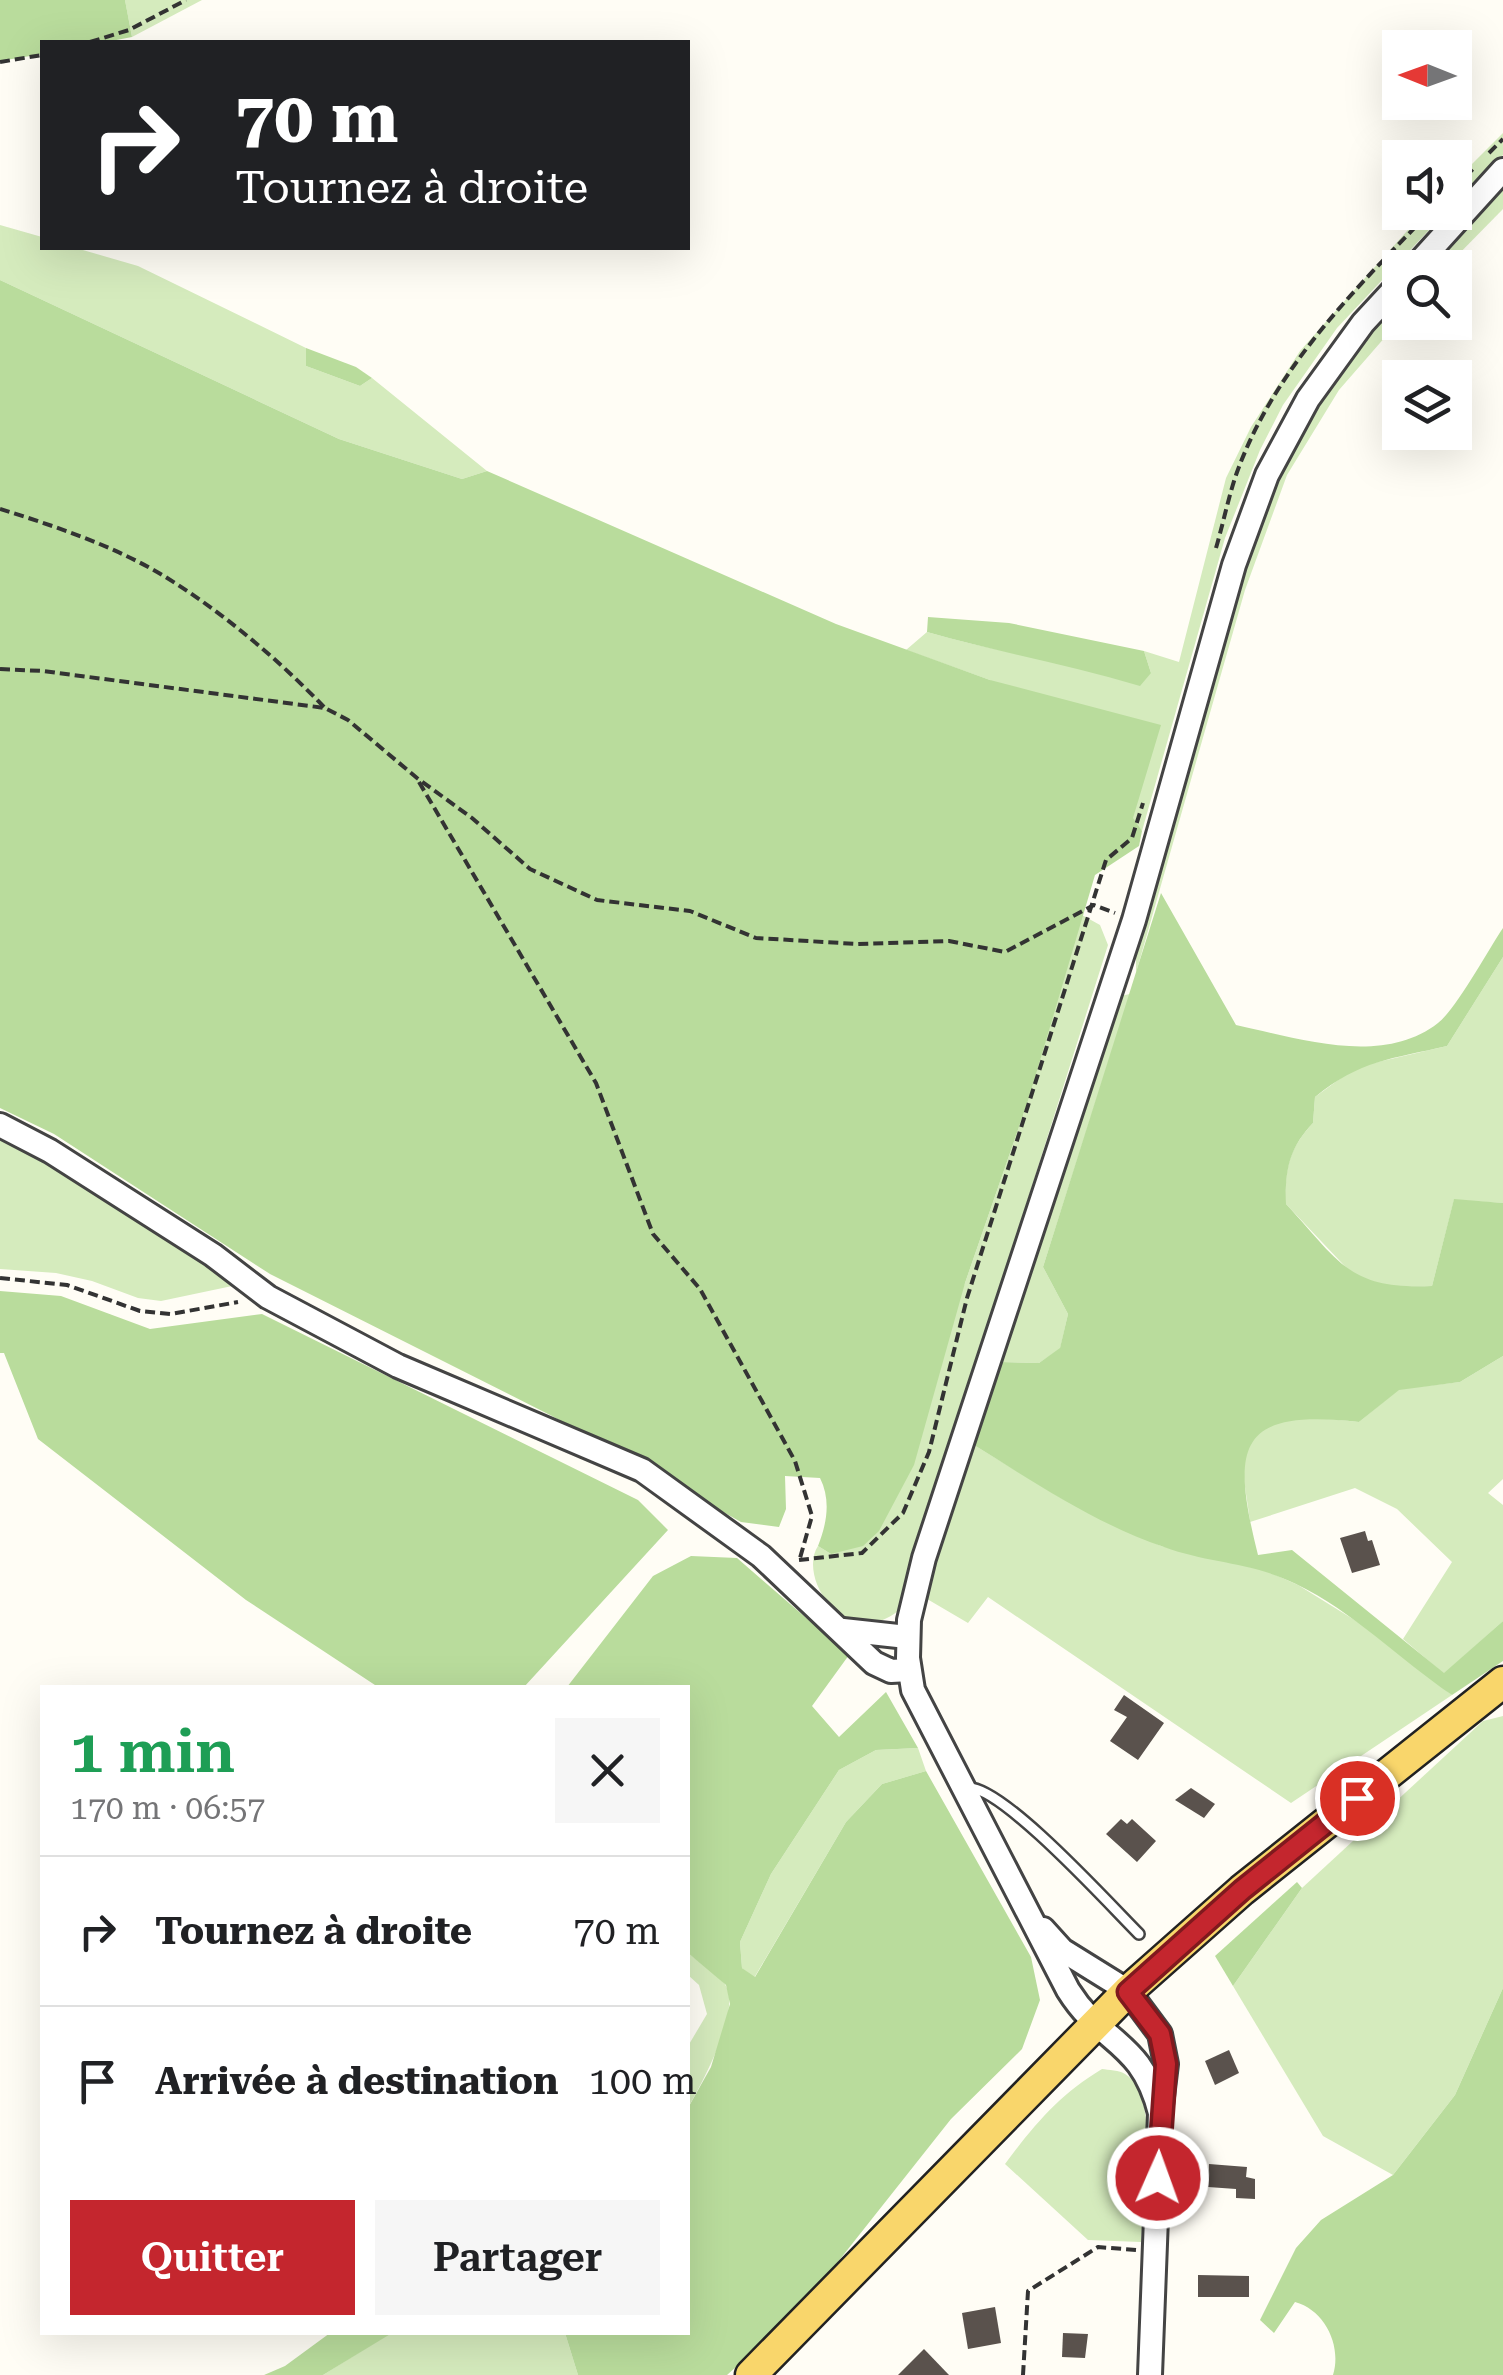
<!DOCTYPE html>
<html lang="fr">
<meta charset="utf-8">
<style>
body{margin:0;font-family:"Roboto Serif",serif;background:#f6f6f6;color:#202124;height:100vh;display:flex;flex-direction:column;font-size:38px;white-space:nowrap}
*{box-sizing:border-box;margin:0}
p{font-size:32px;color:#757577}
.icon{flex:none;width:55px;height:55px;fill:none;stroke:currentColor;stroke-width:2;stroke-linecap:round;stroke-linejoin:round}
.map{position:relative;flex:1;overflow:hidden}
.drawer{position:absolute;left:40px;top:1685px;width:650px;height:650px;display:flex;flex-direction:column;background:#fff;border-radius:0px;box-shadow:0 10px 40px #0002}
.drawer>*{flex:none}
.banner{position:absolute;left:40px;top:40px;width:650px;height:210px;border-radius:0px;box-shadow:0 10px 40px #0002;background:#202124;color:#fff;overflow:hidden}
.needle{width:65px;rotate:271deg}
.controls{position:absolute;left:1382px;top:30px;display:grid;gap:20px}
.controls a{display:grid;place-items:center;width:90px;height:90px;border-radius:0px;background:#fff;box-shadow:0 10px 40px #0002;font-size:50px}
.pin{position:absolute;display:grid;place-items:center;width:85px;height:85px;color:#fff;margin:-42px;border:5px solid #fff;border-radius:50%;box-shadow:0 2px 10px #0007}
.me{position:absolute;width:110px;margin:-55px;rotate:2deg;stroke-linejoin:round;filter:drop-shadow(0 0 8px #0008)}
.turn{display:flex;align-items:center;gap:35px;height:210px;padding:0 30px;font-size:45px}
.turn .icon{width:130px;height:130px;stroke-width:2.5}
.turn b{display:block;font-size:70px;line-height:85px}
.round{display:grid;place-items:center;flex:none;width:105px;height:105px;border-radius:0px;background:#f6f6f6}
.headline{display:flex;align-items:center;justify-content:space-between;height:170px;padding:0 30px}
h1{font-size:60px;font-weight:600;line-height:75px;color:#1e9e55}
.primary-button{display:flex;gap:20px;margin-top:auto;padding:20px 30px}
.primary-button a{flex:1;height:115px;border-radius:0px;background:#c4262e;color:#fff;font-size:40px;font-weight:600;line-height:115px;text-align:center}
.primary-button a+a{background:#f6f6f6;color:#202124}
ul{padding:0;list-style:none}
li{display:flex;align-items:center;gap:30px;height:150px;padding:0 30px;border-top:2px solid #e0e0e0}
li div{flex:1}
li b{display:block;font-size:38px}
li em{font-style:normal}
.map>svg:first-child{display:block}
.green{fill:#d5ebbd}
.forest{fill:#b9dc9c}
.building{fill:#5a524d}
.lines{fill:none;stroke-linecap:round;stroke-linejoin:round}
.service-casing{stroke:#444;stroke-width:14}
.tertiary-casing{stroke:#444;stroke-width:28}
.primary-casing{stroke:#222;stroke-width:35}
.path{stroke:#333;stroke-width:4;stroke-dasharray:10 5;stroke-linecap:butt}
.service{stroke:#fff;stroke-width:9}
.tertiary{stroke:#fff;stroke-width:22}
.primary{stroke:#f9d66b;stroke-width:30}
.route-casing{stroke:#7f191e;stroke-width:25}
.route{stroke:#c4262e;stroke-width:18}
</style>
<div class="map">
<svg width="1503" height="2375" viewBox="0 0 1503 2375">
<rect width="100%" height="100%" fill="#fffdf5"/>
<!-- green -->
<g class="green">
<path d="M 125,0 L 202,0 L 132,37 Z"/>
<path d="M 1503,133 L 1503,155 L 1455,203 L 1455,181 Z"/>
<path d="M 1503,185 L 1503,209 L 1446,267 L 1422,268 Z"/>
<path d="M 1423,213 L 1445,213 L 1337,328 L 1283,405 L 1260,450 L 1225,538 L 1142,831 L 990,680 L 906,650 L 927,632 C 1002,653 1074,666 1151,673 L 1144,651 L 1179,662 L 1226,478 L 1251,427 L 1300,351 Z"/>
<path d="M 0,225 L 42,237 L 42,248 L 76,248 L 138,266 L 306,348 L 306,366 L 360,386 L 372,378 L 487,471 L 462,479 L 339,439 L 0,280 Z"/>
<path d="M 1400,290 L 1400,320 L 1339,390 L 1287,475 L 1245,590 L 1136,973 L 1136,937 L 1220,630 L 1282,453 Z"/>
<path d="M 1082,915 L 1100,925 L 1108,945 L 898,1611 C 846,1652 797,1578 818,1546 L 831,1554 L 965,1283 L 1029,1098 Z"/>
<path d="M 1503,957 L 1503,1203 L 1454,1200 L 1432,1286 L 1391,1287 L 1356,1278 L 1286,1204 C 1285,1168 1288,1150 1313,1123 L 1315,1097 L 1356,1067 L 1447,1046 Z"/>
<path d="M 1130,994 L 1043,1267 L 1068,1314 L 1060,1349 L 1039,1363 L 1001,1362 L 1115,997 Z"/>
<path d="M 0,1136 L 72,1175 L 237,1285 L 161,1301 L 138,1298 L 92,1281 L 56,1273 L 0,1269 Z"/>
<path d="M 1503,1356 L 1503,1479 L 1488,1493 L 1503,1505 L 1503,1621 L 1444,1674 L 1403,1639 L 1452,1562 L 1397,1509 L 1355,1488 L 1250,1522 C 1248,1502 1242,1478 1244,1459 C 1251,1409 1325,1418 1359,1422 L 1399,1389 L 1460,1382 Z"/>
<path d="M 974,1445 L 1061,1498 L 1161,1546 L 1258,1567 L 1298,1585 L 1369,1629 L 1452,1695 L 1291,1803 L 988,1597 L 968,1623 L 922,1596 Z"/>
<path d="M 1503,1716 L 1503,1988 L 1455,2095 L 1393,2175 L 1323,2136 L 1233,1986 L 1302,1888 L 1483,1721 Z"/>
<path d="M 918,1748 L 926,1771 L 882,1784 L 846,1822 L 754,1978 L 742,1968 L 740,1942 L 771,1874 L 839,1770 L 876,1750 Z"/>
<path d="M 688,1953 C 699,1962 715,1972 724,1983 C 744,2008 701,2084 688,2108 L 688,2046 L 707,2014 L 699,1985 L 688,1975 Z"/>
<path d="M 1102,2069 C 1108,2070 1120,2070 1125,2074 C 1162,2096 1143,2204 1141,2242 L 1088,2240 L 1005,2164 C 1034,2125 1060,2094 1102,2069 Z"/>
<path d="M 392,2332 L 565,2333 L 578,2375 L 323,2375 Z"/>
</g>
<!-- forest -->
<g class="forest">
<path d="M 0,0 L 125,0 L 132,37 L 106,42 L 42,42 L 42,54 L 0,61 Z"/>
<path d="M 0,280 L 339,439 L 462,479 L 487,471 L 836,624 L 990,680 L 1161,725 L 1133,818 L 1142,831 L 1139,846 L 1095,875 L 1029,1098 L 965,1283 L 914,1465 L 879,1531 L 863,1546 L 831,1554 L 818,1546 C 827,1523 831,1500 820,1478 L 785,1476 L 786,1509 L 779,1527 L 741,1522 L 552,1416 L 270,1274 L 54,1134 L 0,1108 Z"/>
<path d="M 306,348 L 356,367 L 372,378 L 360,386 L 306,366 Z"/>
<path d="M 928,617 L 1009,623 L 1144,651 L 1151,673 L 1140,686 C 1070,665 998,652 927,632 Z"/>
<path d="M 1161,893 L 1236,1025 C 1297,1038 1382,1067 1438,1023 C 1457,1008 1488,950 1503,928 L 1503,957 L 1447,1046 C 1392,1059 1360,1060 1315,1097 L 1313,1123 C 1289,1148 1285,1170 1286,1204 C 1339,1261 1348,1290 1432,1286 L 1454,1199 L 1503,1203 L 1503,1356 L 1460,1382 L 1399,1390 L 1359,1422 C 1236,1408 1231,1447 1258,1555 L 1292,1550 L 1444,1673 L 1503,1621 L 1503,1661 L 1452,1695 C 1399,1659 1354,1612 1296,1584 C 1249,1561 1210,1564 1164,1547 C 1096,1524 1034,1482 974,1445 L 1001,1362 L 1039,1363 L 1060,1348 L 1068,1314 L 1043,1267 Z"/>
<path d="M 0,1291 L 61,1296 L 150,1329 L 262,1314 L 638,1500 L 668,1530 L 524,1687 L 378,1687 L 246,1600 L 38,1439 L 4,1353 L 0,1353 Z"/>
<path d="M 691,1556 L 737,1558 L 849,1655 L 812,1706 L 839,1737 L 886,1692 L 918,1748 L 876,1750 L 839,1770 L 771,1874 L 740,1942 L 742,1968 L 755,1977 L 846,1822 L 882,1784 L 926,1771 L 1031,1957 L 1040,2000 L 1022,2049 L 951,2119 L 799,2311 L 727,2375 L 578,2375 L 565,2333 L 688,2332 L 688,2108 L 711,2067 L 730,2004 L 726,1985 L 688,1953 L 688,1688 L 567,1687 L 653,1576 Z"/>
<path d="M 1297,1882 L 1302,1888 L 1233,1986 L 1215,1956 Z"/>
<path d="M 1503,1988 L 1503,2375 L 1333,2375 C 1342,2346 1325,2310 1295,2302 L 1274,2333 L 1260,2320 L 1296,2248 L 1321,2220 L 1393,2175 L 1455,2095 Z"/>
<path d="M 330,2333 L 392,2333 L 323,2375 L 264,2375 L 285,2366 Z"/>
</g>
<!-- building -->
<g class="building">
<path d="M 1365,1531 L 1368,1541 L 1372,1540 L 1380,1565 L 1352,1573 L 1340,1538 Z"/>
<path d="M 1124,1695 L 1164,1723 L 1138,1760 L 1110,1741 L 1127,1717 L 1114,1710 Z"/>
<path d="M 1191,1788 L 1215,1804 L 1204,1818 L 1175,1800 Z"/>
<path d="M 1121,1819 L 1127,1824 L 1132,1819 L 1156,1841 L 1137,1862 L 1106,1834 Z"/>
<path d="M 1229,2050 L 1239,2073 L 1215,2085 L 1205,2061 Z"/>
<path d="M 1209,2164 L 1247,2167 L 1246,2177 L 1255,2179 L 1255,2199 L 1236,2198 L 1236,2189 L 1208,2187 Z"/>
<path d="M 1198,2275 L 1249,2276 L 1249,2297 L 1198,2297 Z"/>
<path d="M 995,2307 L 1001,2343 L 968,2349 L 962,2313 Z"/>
<path d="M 1063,2333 L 1088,2334 L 1085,2358 L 1062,2357 Z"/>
<path d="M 924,2349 L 949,2375 L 898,2375 Z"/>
</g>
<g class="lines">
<defs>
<path id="service" d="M 969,1788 C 1003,1787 1110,1905 1139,1934"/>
<g id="tertiary">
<path d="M 1414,268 L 1503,170"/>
<path d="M 0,1125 L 50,1151 L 213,1255 L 268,1297 L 398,1366 L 642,1470 L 761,1556 L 874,1663 L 891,1671 L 909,1670"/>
<path d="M 843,1630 L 907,1637"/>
<path d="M 1043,1929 L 1062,1950 L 1128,1991 L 1160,2034 L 1166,2064 L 1160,2113 L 1150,2375"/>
<path d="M 1160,2113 C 1141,2039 1103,2046 1068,1990 L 913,1690 L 908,1658 L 909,1620 L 924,1558 L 1134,920 L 1234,565 L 1267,475 L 1308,399 L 1363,323 L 1400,283"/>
</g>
<path id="primary" d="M 751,2375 L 1128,1991 L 1242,1890 L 1503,1682"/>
</defs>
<!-- service casing -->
<use href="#service" class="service-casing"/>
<!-- tertiary casing -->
<use href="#tertiary" class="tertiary-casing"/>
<!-- primary casing -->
<use href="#primary" class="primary-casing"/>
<!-- path -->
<g class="path">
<path d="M 90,42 L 129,30 L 186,0"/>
<path d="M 0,62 L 42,55"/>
<path d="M 1489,153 L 1503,139"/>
<path d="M 1455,187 L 1475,167"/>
<path d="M 0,509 C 55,526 114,546 164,576 C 221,611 278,659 324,707"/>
<path d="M 1216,548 C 1223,524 1228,499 1236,475 C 1273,370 1354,290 1430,212"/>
<path d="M 0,669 L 43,671 L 325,708 L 348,720 L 417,778 L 472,818 L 530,869 L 597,900 L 690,911 L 756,938 L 858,944 L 949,941 L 1005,952 L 1094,905 L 1115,913"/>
<path d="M 419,782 L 596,1083 L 653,1234 L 700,1289 L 795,1461 L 812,1516 L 800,1558"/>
<path d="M 0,1278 L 67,1285 L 140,1311 L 171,1314 L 238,1302"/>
<path d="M 799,1560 L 862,1553 L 903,1513 L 929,1452 L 967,1298 L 1106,860 L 1132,838 L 1143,803"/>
<path d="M 1023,2375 L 1028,2291 L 1098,2247 L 1136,2250"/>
</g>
<!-- service -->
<use href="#service" class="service"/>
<!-- tertiary -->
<use href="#tertiary" class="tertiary"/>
<!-- primary -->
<use href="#primary" class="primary"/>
</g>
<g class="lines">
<defs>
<path id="route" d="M 1158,2178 L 1166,2064 L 1160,2034 L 1128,1992 L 1242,1890 L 1357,1798"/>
</defs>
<!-- route casing -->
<use href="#route" class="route-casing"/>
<!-- route -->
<use href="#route" class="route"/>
</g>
</svg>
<div class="controls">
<a><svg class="needle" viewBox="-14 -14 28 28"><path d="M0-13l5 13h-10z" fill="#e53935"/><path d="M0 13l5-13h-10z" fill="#757577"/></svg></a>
<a><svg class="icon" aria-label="sound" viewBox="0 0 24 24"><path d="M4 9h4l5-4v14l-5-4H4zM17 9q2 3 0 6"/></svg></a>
<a><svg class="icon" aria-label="search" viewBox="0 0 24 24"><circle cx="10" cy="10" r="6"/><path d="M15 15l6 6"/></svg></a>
<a><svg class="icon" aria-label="layers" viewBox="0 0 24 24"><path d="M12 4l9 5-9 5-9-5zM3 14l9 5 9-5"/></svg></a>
</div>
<div class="pin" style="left:1357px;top:1798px;background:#d93025"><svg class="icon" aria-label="arrive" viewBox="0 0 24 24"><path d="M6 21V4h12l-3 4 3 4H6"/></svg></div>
<svg class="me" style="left:1158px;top:2178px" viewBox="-20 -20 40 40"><circle r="17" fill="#c4262e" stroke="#fff" stroke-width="3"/><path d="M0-11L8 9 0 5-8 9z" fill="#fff"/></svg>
<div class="banner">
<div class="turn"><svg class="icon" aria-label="right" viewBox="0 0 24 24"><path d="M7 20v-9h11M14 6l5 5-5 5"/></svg><div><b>70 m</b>Tournez à droite</div></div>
</div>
<section class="drawer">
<div class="headline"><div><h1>1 min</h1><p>170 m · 06:57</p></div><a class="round"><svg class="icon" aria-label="close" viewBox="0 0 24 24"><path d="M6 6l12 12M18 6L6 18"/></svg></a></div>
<ul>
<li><svg class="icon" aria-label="right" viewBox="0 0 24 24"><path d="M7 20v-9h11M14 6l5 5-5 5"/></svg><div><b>Tournez à droite</b></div><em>70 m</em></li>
<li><svg class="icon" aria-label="arrive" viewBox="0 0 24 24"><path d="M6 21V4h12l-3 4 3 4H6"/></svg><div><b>Arrivée à destination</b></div><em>100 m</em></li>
</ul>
<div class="primary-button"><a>Quitter</a><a>Partager</a></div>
</section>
</div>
